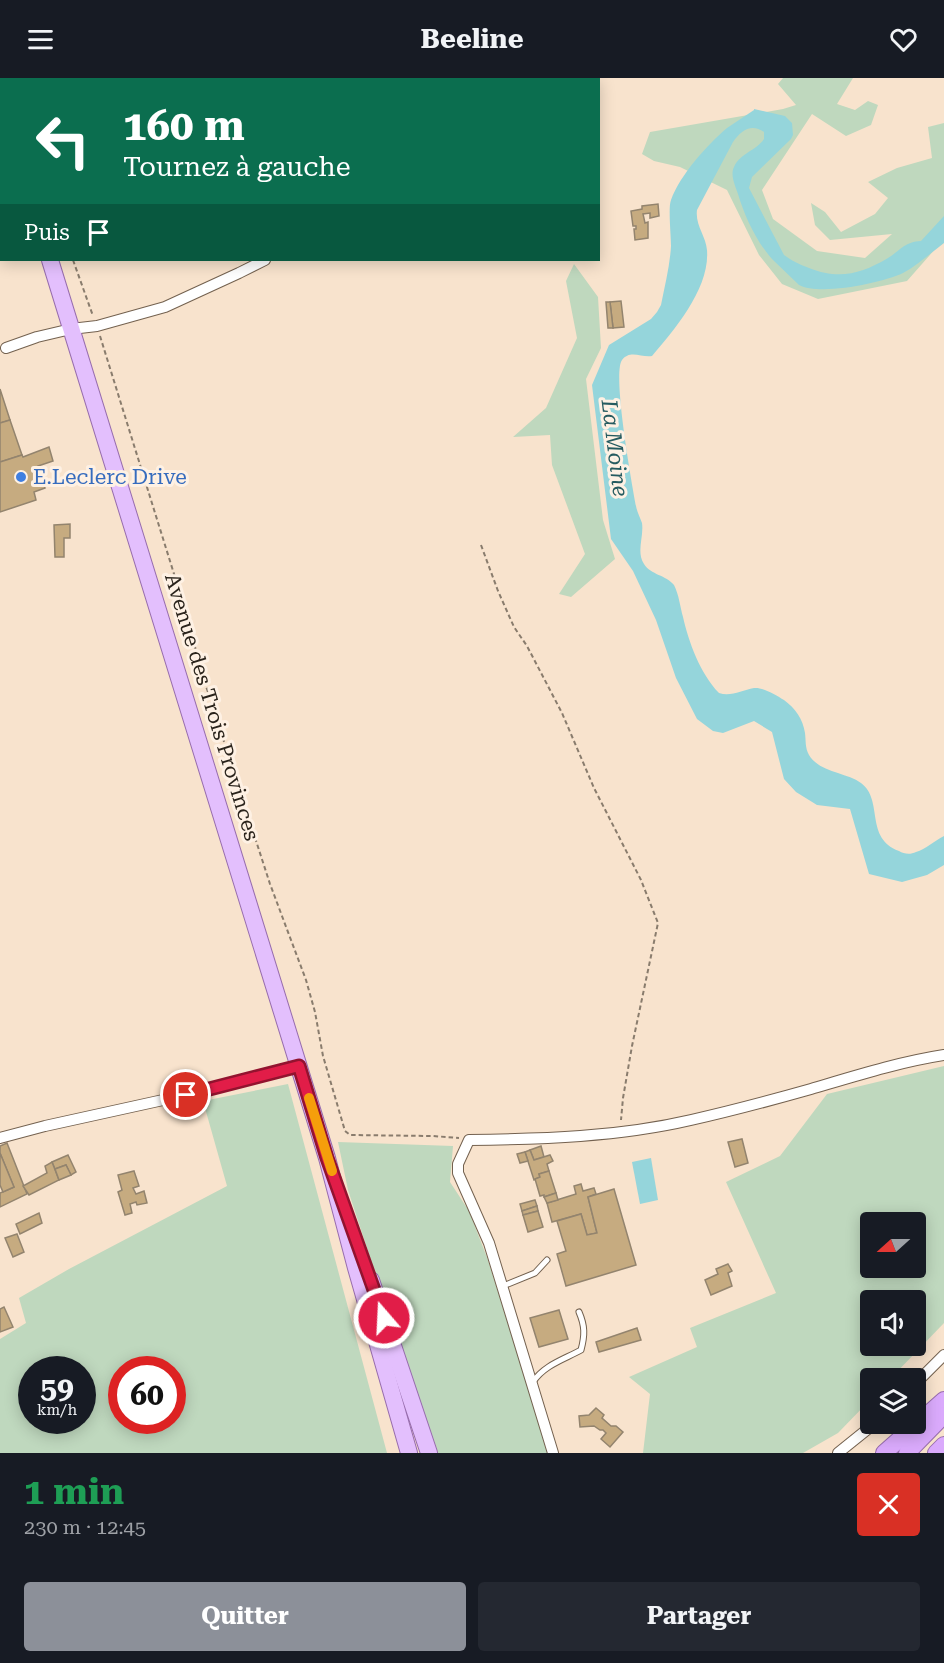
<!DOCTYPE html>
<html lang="fr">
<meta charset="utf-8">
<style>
body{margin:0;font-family:"Roboto Serif",serif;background:#242831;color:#f1f3f6;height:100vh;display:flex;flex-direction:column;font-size:22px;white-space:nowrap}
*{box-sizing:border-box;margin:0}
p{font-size:20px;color:#9ea1a6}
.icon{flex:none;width:33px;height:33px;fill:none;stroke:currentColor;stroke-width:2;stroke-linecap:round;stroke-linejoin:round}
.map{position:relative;height:1375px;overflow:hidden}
.panel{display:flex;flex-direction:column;background:#171b24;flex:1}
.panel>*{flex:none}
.hud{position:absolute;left:0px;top:0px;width:600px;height:183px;box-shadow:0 3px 15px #0003;background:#0b6e4f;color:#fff;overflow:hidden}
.needle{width:39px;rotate:249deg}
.tools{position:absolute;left:860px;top:1134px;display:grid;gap:12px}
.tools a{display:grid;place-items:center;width:66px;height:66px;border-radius:6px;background:#171b24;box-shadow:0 3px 15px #0003;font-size:30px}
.speed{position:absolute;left:18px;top:1278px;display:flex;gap:12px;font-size:30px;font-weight:700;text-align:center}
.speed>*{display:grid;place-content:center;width:78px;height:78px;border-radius:50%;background:#171b24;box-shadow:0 3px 15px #0003;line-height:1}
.speed small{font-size:15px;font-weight:400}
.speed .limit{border:9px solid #d22;background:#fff;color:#111}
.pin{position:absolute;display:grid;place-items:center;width:51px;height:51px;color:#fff;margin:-26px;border:3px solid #fff;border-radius:50%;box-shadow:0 2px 6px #0007}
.me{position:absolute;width:66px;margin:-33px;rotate:341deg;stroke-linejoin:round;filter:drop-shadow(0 0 4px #0008)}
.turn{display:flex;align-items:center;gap:21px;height:126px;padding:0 24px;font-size:27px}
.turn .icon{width:78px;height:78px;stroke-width:2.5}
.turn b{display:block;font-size:42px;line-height:51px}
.then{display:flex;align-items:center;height:57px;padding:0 24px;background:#0003;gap:12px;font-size:22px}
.round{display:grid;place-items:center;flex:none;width:63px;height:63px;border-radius:6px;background:#242831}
.summary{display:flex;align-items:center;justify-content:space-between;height:102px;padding:0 24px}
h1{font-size:36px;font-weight:700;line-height:45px;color:#1e9e55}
.cta{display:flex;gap:12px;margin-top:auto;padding:12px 24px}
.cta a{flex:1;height:69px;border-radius:6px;background:#8c9099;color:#fff;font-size:24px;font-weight:700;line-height:69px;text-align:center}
.cta a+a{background:#242831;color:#f1f3f6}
header{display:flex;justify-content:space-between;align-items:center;height:78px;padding:0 24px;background:#171b24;font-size:27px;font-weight:700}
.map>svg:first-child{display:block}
.green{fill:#bfd8be;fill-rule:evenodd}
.water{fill:#95d5db}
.building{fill:#c6ab80;stroke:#93846e;stroke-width:1.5}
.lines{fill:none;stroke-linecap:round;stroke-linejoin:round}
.service-casing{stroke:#73614f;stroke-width:7}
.minor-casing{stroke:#73614f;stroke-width:12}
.primary-casing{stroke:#976dad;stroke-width:18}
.trunk-casing{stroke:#976dad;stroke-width:18}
.path{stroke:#897c6d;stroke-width:2;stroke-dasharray:4.5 3;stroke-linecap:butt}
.service{stroke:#fff;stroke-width:5}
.minor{stroke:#fff;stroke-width:10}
.primary{stroke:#e3bffd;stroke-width:16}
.trunk{stroke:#daaafc;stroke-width:16}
.route-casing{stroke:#92132f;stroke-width:15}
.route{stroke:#e11d48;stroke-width:10}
.slow{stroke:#f59e0b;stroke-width:10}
.shop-dot{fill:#3f7fe0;stroke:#fef1e4;stroke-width:2}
.labels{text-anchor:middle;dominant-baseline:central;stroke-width:6;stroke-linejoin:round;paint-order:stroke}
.shop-label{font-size:21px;fill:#366cbe;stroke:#fef1e4;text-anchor:start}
.street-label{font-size:21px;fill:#2a231b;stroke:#fef1e4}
.water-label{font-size:22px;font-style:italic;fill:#255b60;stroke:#fef1e4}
</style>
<header><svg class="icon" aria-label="menu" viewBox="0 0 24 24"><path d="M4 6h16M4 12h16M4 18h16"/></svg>Beeline<svg class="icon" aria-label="heart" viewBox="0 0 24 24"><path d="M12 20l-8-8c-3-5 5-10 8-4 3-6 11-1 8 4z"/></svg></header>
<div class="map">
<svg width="944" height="1375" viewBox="0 0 944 1375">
<rect width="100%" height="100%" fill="#f8e3cd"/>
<!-- green -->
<g class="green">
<path d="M 783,0 L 853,0 L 837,26 L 855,32 L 868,23 L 878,27 L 871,47 L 846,58 L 812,36 L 762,112 L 773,141 L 817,173 L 865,180 L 892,156 L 830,162 L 815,147 L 811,125 L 825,134 L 841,154 L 875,136 L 888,120 L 868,104 L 897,90 L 932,80 L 928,49 L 944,45 L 944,161 L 907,203 L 818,221 L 782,206 L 759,177 L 727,112 L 680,89 L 654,83 L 642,76 L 650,54 L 783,31 L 796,27 L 778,6 Z"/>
<path d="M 574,186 L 598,219 L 601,270 L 586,301 L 603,442 L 615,481 L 571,519 L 559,516 L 585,476 L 552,387 L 550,357 L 513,359 L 546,330 L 577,260 L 566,203 Z"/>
<path d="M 944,988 L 944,1245 L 891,1300 L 870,1300 L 870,1322 L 838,1355 L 803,1375 L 643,1375 L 650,1316 L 629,1299 L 697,1269 L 690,1250 L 776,1215 L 726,1104 L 780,1078 L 827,1016 ZM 870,1144 L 915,1144 L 915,1190 L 870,1190 ZM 870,1222 L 915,1222 L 915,1268 L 870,1268 Z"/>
<path d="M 288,1006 L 387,1375 L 0,1375 L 0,1261 L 26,1245 L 19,1220 L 69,1191 L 227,1108 L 203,1023 ZM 32,1292 L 82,1292 L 82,1342 L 32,1342 ZM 122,1292 L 172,1292 L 172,1342 L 122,1342 Z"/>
<path d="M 338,1064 L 453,1068 L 450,1104 L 469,1133 L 488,1182 L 548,1375 L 438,1375 L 415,1308 L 406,1290 L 348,1112 Z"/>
</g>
<!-- water -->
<g class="water">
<path d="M 754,31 L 785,38 L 792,45 L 793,57 L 791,61 L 752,99 L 749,110 L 784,177 C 792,183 799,186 809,190 C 839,202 861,196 888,180 C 901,172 904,164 921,163 L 944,138 L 944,165 C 932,174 915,189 903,195 C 882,205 820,218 799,207 C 790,198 781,190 772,181 C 756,163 745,139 738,116 C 735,107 730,97 734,89 C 740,75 756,73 764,61 L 764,54 C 751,45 741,53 733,64 L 697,132 C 695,147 706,158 707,172 C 710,210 675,251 652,278 C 642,280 630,271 622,282 C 612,296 632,406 636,428 C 637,434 640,439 642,445 C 644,459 636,474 644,486 C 651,497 666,497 674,507 C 679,517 680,528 683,539 C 689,565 700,595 719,615 C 731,619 742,612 754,610 C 763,609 776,617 784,622 C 795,630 803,641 805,655 C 806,663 805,670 809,677 C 820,695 846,694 861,705 C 884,722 864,760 899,773 C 904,776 910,777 916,774 C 926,771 934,763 944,758 L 944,787 L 927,797 L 902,804 L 869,796 L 850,731 L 817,727 L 796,714 L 784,701 L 772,654 L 754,643 L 723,655 L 713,653 L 697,641 L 676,600 L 656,542 L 633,493 L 611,461 L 592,307 L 609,267 L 651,241 L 657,234 L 661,227 C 665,207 670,187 671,168 C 671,157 668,129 671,122 C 680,97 707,67 727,50 C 736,44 745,38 754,32 Z"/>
<path d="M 651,1080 L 658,1122 L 640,1126 L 632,1084 Z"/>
</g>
<!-- building -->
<g class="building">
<path d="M 658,126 L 659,138 L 650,140 L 650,135 L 643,136 L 645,145 L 648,144 L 648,160 L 635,162 L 634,151 L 636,151 L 636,148 L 633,148 L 631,133 L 642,131 L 642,128 Z"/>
<path d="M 621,223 L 624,249 L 613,250 L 610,224 Z"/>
<path d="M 606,224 L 610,224 L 613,250 L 608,250 Z"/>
<path d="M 0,311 L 10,342 L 0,345 Z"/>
<path d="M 10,342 L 22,377 L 0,384 L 0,345 Z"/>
<path d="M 49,369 L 53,383 L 38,388 L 45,410 L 34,414 L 36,422 L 0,434 L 0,384 L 22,377 L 23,379 Z"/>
<path d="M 70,446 L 70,460 L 64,460 L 64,479 L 55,479 L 54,447 Z"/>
<path d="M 742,1061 L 748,1085 L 735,1089 L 728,1064 Z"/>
<path d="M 7,1065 L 27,1116 L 0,1129 L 0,1115 L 14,1109 L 0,1075 L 0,1068 Z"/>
<path d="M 541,1068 L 544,1079 L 534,1082 L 530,1072 Z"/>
<path d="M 530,1072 L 534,1082 L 550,1077 L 553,1083 L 547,1086 L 549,1093 L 539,1096 L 540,1099 L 534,1102 L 525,1074 Z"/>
<path d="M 525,1074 L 528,1083 L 520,1085 L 517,1076 Z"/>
<path d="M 0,1075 L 14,1109 L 3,1114 L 0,1107 Z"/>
<path d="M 68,1077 L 76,1094 L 71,1097 L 66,1087 L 55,1091 L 52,1084 Z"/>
<path d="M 52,1084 L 59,1102 L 29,1117 L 23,1108 L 47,1095 L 45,1088 Z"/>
<path d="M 66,1087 L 71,1097 L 59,1102 L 55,1091 Z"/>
<path d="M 134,1093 L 139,1108 L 133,1110 L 136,1116 L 144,1113 L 147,1125 L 137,1127 L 136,1124 L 130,1126 L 132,1135 L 125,1137 L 118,1114 L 122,1112 L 118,1097 Z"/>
<path d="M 549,1093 L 556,1115 L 544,1119 L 544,1117 L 540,1118 L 535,1101 L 540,1099 L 539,1096 Z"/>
<path d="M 581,1106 L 583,1113 L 594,1110 L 596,1116 L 588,1119 L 597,1155 L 587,1157 L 581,1136 L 552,1144 L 547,1125 L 576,1116 L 574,1108 Z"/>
<path d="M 614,1111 L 636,1187 L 566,1208 L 557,1176 L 566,1173 L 557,1143 L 581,1136 L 587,1157 L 597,1155 L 588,1119 Z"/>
<path d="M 556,1115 L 558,1122 L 547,1125 L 544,1119 Z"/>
<path d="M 535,1122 L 537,1128 L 522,1133 L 520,1126 Z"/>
<path d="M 537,1128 L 538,1133 L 523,1137 L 522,1133 Z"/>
<path d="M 538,1133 L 543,1149 L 528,1154 L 523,1137 Z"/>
<path d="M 39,1135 L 42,1145 L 20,1156 L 16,1146 Z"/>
<path d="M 17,1156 L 24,1174 L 13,1179 L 5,1160 Z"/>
<path d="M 728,1186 L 732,1193 L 728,1195 L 732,1208 L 711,1217 L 705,1202 L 718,1196 L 716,1191 Z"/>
<path d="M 4,1229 L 13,1249 L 0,1254 L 0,1231 Z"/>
<path d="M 559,1232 L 568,1261 L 539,1269 L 530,1240 Z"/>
<path d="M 637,1250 L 641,1262 L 599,1274 L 596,1264 Z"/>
<path d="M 596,1330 L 604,1337 L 602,1340 L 611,1348 L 616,1348 L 623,1354 L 610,1369 L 601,1361 L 606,1355 L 603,1352 L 600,1352 L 594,1348 L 580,1349 L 579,1338 L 589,1337 Z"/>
</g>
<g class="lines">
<defs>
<g id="service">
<path d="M 503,1208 L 535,1195 L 547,1182"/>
<path d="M 533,1304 C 544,1287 565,1281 581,1272 C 585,1257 585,1248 579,1234"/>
</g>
<g id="minor">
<path d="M 6,270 L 37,259 L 71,251 L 97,248 L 165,229 L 239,195 L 265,182"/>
<path d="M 0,1060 L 45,1048 L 163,1022 L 299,989"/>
<path d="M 915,1306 L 944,1277"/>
<path d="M 553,1375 L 489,1165 L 458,1095 L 458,1086 L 469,1062 C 543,1061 618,1059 691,1042 C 731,1033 772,1022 811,1011 C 855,998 899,984 944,977"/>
<path d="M 838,1375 L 874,1346"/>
</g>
<g id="primary">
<path d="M 7,0 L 8,2"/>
<path d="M 0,25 L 2,29"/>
<path d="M 50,182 L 327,1080 L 356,1190 L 409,1375"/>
<path d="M 371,1202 L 429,1375"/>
</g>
<g id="trunk">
<path d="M 884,1375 L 944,1322"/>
<path d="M 907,1375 L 944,1337"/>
<path d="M 936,1375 L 944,1367"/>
</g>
</defs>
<!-- service casing -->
<use href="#service" class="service-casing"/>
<!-- minor casing -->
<use href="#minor" class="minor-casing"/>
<!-- primary casing -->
<use href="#primary" class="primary-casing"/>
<!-- trunk casing -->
<use href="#trunk" class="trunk-casing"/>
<!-- path -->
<g class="path">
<path d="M 28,0 L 28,2"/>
<path d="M 73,182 L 93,238"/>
<path d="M 100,258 L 179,512 L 206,608 L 270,806 L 306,902 L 315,934 L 323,978 L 345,1053 L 350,1057 L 433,1058 L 459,1060"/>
<path d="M 481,467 L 498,513 L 514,549 L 527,568 L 562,635 L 594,710 L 641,802 L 658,845 L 632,968 L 623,1020 L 621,1042"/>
</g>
<!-- service -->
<use href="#service" class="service"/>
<!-- minor -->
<use href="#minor" class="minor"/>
<!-- primary -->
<use href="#primary" class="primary"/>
<!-- trunk -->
<use href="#trunk" class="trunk"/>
</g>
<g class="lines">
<defs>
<path id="route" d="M 186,1017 L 299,988 L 327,1080 L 384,1240"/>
</defs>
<!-- route casing -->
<use href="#route" class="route-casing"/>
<!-- route -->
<use href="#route" class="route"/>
<!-- slow -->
<path class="slow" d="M 309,1020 L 332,1093"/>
</g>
<!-- markers -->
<circle class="shop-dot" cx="21" cy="399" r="6"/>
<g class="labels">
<!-- shop labels -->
<g class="shop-label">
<text x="33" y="399">E.Leclerc Drive</text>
</g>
<!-- street labels -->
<g class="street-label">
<text transform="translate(212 629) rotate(73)">Avenue des Trois Provinces</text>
</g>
<!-- water labels -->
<g class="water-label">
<text transform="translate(615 370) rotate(83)">La Moine</text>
</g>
</g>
</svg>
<div class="tools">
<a><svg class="needle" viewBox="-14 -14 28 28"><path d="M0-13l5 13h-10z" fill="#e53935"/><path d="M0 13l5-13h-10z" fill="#9ea1a6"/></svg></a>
<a><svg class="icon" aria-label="sound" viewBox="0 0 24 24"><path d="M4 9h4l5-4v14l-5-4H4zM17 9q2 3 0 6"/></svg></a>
<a><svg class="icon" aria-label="layers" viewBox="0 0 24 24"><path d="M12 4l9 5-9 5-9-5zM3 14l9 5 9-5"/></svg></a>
</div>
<div class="speed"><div>59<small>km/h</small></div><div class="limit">60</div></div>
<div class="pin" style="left:186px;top:1017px;background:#d93025"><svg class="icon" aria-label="arrive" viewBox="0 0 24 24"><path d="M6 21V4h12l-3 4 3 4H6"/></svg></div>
<svg class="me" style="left:384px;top:1240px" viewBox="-20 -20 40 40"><circle r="17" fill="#e11d48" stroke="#fff" stroke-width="3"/><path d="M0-11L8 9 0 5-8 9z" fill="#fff"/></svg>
<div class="hud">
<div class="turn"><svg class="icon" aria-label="left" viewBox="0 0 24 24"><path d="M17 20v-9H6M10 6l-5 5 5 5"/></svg><div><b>160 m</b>Tournez à gauche</div></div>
<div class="then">Puis<svg class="icon" aria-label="arrive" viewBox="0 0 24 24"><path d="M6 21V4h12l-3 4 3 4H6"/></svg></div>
</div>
</div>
<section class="panel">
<div class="summary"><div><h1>1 min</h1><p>230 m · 12:45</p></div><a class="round" style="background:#d93025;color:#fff"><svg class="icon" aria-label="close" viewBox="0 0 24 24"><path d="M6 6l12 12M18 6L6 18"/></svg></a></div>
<div class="cta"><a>Quitter</a><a>Partager</a></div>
</section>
